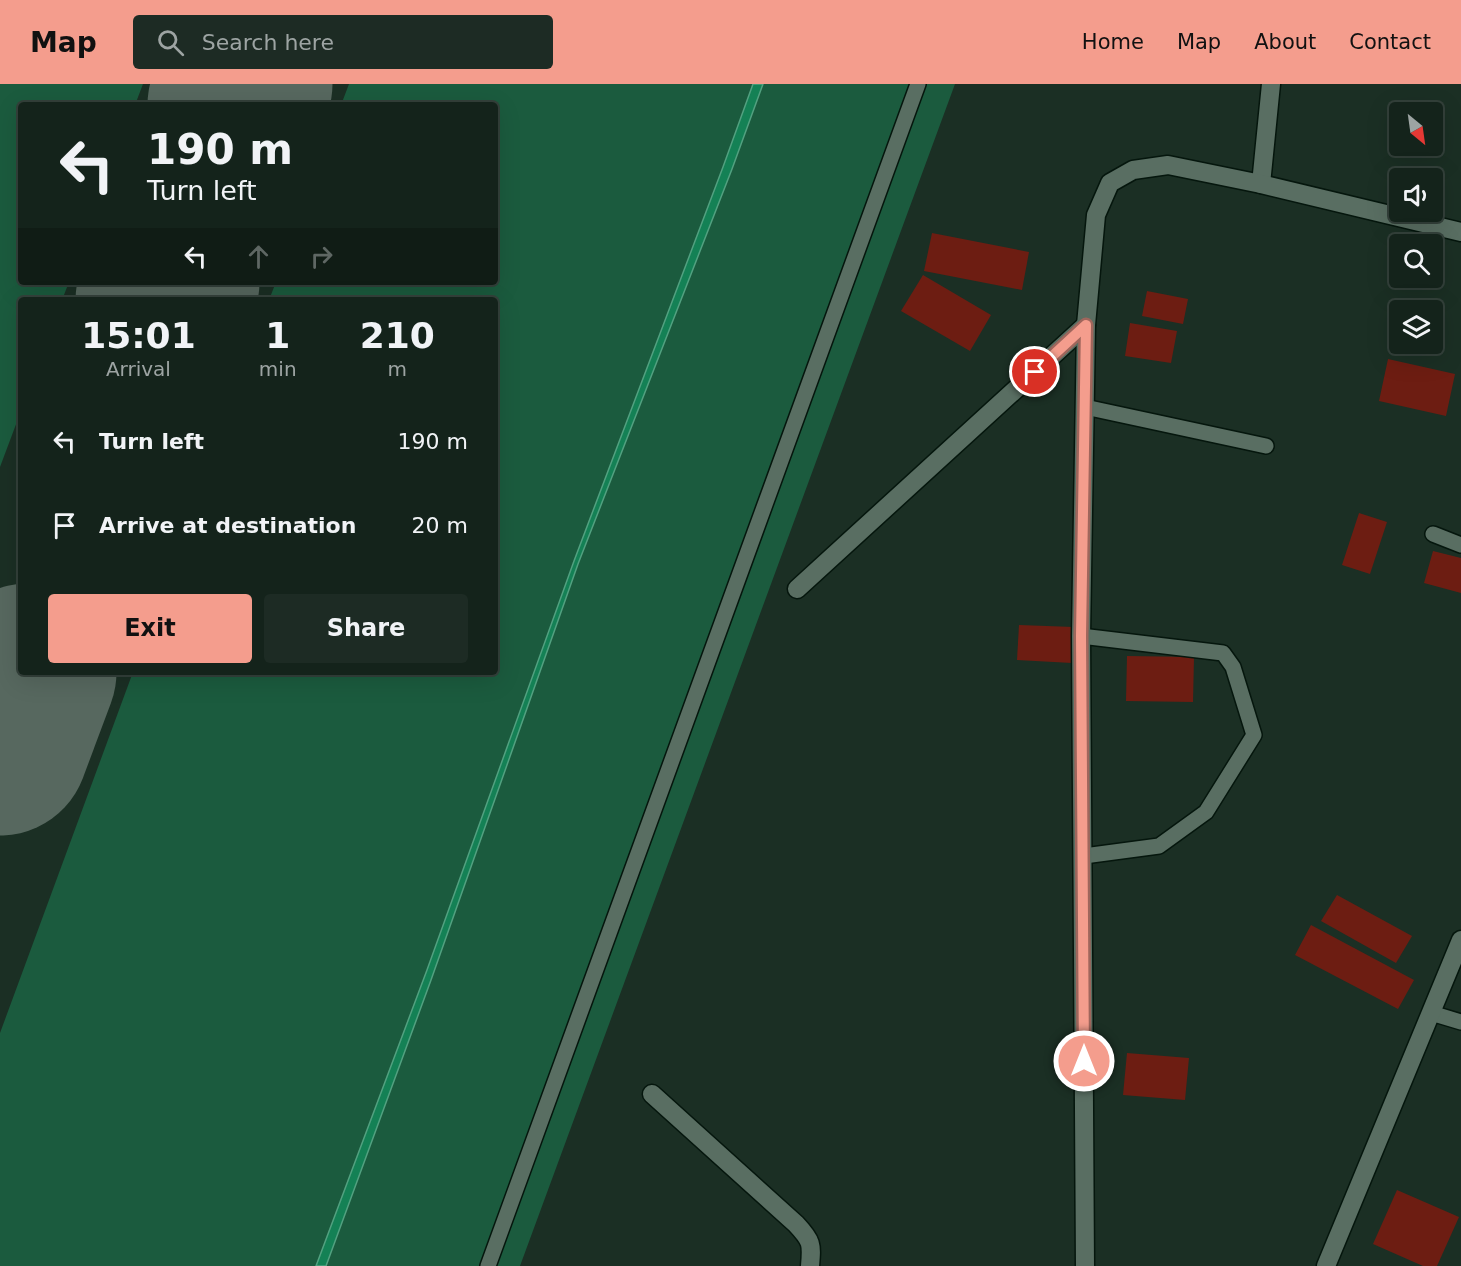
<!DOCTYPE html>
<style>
body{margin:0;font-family:"DejaVu Sans",sans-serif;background:#1d2b24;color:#f1f3f6;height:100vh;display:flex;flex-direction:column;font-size:22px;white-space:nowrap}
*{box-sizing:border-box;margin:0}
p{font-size:20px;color:#9da4a3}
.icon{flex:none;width:33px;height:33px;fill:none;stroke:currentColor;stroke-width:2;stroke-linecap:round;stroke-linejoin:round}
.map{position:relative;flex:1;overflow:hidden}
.panel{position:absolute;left:18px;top:213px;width:480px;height:378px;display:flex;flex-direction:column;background:#14231b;border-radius:6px;box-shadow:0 6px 24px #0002,0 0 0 2px #33403a}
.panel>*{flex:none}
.top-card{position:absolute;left:18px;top:18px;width:480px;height:183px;border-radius:6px;box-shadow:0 6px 24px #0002,0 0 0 2px #33403a;background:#14231b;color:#f1f3f6;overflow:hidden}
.needle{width:39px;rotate:151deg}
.controls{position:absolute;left:1389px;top:18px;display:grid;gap:12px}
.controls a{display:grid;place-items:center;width:54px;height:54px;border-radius:6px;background:#14231b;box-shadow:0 6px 24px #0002,0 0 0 2px #33403a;font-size:30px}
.pin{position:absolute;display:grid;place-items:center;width:51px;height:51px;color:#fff;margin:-26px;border:3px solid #fff;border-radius:50%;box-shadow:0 2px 6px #0007}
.me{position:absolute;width:66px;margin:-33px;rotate:0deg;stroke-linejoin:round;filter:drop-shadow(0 0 4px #0008)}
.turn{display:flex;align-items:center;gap:21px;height:126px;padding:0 30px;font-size:27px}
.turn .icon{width:78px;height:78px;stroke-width:2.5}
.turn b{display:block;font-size:42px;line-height:51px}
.lanes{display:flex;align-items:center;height:57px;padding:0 30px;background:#0003;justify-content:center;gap:30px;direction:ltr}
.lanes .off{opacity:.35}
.eta{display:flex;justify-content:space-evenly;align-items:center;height:102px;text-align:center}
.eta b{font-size:36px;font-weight:800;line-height:42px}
.action{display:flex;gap:12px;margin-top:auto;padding:12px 30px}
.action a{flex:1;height:69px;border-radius:6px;background:#f49d8d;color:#111;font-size:24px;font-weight:800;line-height:69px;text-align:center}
.action a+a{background:#1d2b24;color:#f1f3f6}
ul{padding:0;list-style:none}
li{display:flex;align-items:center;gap:18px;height:84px;padding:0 30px}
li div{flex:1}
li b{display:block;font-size:22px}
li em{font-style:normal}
header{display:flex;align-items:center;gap:36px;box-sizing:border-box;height:84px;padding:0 30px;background:#f49d8d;color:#111}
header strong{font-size:28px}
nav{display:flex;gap:33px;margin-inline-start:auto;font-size:21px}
.search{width:420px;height:54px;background:#1d2b24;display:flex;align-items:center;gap:15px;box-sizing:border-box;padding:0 21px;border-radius:6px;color:#9da4a3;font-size:22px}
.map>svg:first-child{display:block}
.green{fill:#1b5b3e}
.water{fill:#148155;stroke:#52a180;stroke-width:1.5}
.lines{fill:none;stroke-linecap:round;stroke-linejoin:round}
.runway{stroke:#57685f;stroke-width:177}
.building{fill:#6d1d12}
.lane-casing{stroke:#05160d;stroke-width:18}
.street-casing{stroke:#05160d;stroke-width:21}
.secondary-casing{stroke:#05160d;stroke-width:21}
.lane{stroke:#596e62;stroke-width:15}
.street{stroke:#596e62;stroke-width:18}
.secondary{stroke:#596e62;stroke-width:18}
.route-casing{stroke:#9f665c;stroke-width:15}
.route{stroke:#f49d8d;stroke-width:10}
</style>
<header>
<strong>Map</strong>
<div class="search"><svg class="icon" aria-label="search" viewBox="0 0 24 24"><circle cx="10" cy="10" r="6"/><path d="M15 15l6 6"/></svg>Search here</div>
<nav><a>Home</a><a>Map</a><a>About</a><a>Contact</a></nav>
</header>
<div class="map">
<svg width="1461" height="1182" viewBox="0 0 1461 1182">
<rect width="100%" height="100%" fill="#1b2f24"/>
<!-- green -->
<g class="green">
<path d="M 0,0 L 143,0 L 135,21 L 21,21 L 21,198 L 69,198 L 62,216 L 21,216 L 21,327 L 0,383 Z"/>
<path d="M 349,0 L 753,0 L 723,83 L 574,477 L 427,886 L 316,1182 L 0,1182 L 0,949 L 133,588 L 495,588 L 495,216 L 269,216 L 276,198 L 495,198 L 495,21 L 341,21 Z"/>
<path d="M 763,0 L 955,0 L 520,1182 L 326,1182 L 431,896 L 578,480 L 732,85 Z"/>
</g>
<!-- water -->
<path class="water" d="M 753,0 L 763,0 L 732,85 L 578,480 L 431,896 L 326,1182 L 316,1182 L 427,886 L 574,477 L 723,83 Z"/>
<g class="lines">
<!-- runway -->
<g class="runway">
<path d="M 236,21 L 244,0"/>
<path d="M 164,216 L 171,198"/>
<path d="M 0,663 L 28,588"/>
</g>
</g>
<!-- building -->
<g class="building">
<path d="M 932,149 L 1029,168 L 1022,206 L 924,187 Z"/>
<path d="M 923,191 L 991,231 L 970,267 L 901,227 Z"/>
<path d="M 1147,207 L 1188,215 L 1183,240 L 1142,232 Z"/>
<path d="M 1130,239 L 1177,247 L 1171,279 L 1125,272 Z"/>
<path d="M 1388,275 L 1455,290 L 1446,332 L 1379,317 Z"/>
<path d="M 1359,429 L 1387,438 L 1370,490 L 1342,481 Z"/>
<path d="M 1433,467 L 1461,474 L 1461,509 L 1424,499 Z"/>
<path d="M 1019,541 L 1074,543 L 1072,579 L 1017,576 Z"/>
<path d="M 1127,572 L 1194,573 L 1193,618 L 1126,617 Z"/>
<path d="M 1337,811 L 1412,852 L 1396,879 L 1321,837 Z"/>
<path d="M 1311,841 L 1414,896 L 1398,925 L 1295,871 Z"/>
<path d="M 1127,969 L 1189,974 L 1185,1016 L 1123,1011 Z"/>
<path d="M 1397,1106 L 1459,1133 L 1437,1182 L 1423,1182 L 1373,1160 Z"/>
</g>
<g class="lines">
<defs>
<g id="lane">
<path d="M 1085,323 L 1266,362"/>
<path d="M 1433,450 L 1461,461"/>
<path d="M 1081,552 L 1223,569 L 1233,583 L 1254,651 L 1206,728 L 1159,762 L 1084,772"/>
<path d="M 1431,929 L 1461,938"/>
<path d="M 488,1182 L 918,0"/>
</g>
<g id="street">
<path d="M 1261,100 L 1271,0"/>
<path d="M 797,505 L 1086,241"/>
<path d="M 652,1010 L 796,1140 C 812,1157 812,1160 810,1182"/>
<path d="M 1085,1182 L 1081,552 L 1086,241 L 1096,131 L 1110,99 L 1133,86 L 1168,81 L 1261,100 L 1461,148"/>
</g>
<path id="secondary" d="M 1326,1182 L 1461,856"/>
</defs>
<!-- lane casing -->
<use href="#lane" class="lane-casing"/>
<!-- street casing -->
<use href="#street" class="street-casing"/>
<!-- secondary casing -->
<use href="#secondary" class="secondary-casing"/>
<!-- lane -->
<use href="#lane" class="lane"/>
<!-- street -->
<use href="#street" class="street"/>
<!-- secondary -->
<use href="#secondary" class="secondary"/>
</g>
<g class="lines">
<defs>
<path id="route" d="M 1035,288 L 1086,241 L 1081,552 L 1084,977"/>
</defs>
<!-- route casing -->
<use href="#route" class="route-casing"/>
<!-- route -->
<use href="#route" class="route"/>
</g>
</svg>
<div class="controls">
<a><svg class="needle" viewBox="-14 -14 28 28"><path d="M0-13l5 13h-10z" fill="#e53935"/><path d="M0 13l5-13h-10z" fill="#9da4a3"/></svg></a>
<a><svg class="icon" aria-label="sound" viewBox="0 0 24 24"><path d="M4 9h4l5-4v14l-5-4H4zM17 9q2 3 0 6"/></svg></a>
<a><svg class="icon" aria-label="search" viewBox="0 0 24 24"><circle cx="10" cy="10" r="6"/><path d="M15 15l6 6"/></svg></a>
<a><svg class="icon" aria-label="layers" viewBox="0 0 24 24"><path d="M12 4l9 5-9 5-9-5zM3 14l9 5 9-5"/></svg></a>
</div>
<div class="pin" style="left:1035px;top:288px;background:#d93025"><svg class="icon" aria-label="arrive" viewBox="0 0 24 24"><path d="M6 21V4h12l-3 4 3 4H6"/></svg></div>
<svg class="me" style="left:1084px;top:977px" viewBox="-20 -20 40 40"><circle r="17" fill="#f49d8d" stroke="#fff" stroke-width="3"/><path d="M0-11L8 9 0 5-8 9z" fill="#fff"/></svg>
<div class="top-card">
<div class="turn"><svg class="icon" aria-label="left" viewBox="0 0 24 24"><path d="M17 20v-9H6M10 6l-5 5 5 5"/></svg><div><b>190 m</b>Turn left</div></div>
<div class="lanes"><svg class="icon" aria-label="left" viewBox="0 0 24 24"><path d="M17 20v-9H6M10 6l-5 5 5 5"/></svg><svg class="icon off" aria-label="ahead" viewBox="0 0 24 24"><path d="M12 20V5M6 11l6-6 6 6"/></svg><svg class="icon off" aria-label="right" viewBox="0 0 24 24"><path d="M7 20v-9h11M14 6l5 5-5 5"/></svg></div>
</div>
<section class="panel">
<div class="eta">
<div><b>15:01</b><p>Arrival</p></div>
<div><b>1</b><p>min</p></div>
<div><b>210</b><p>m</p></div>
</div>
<ul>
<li><svg class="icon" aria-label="left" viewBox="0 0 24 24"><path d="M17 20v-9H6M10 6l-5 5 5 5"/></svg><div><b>Turn left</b></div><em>190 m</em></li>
<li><svg class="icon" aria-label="arrive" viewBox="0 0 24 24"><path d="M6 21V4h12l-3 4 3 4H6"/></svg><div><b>Arrive at destination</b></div><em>20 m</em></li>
</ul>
<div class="action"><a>Exit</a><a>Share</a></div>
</section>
</div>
